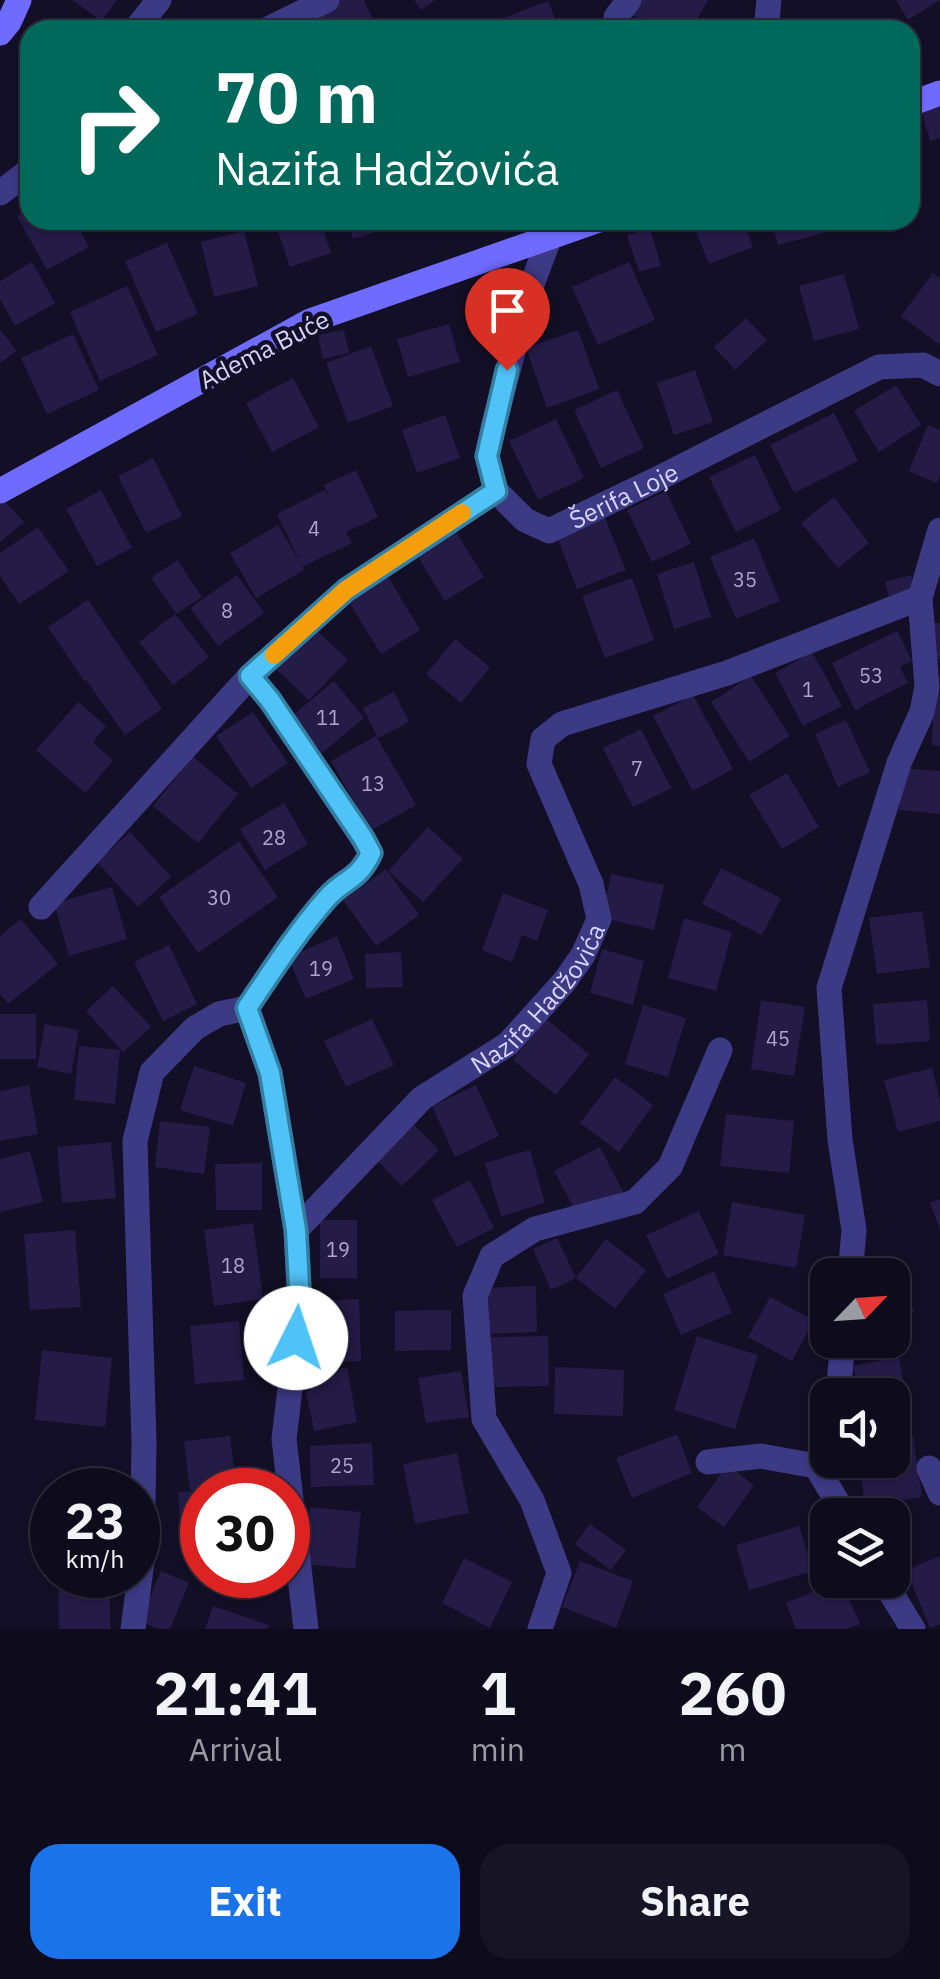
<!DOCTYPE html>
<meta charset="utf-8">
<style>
body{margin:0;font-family:"IBM Plex Sans",sans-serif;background:#171425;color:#f1f3f6;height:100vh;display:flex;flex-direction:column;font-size:38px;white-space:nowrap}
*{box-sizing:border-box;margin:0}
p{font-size:32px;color:#9b9ba3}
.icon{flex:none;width:55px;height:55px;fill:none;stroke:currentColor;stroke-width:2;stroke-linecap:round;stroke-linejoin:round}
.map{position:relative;height:1629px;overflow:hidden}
.details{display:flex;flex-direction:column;background:#0e0b1c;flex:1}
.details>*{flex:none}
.banner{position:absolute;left:20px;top:20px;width:900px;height:210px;border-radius:30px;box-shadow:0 2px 8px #0004,0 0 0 2px #2e2b3b;background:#00695c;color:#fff;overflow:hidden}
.needle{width:65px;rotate:65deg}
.fabs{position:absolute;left:810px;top:1258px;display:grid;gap:20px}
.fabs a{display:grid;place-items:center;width:100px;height:100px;border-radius:20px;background:#0e0b1c;box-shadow:0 2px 8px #0004,0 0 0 2px #2e2b3b;font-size:50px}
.speed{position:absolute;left:30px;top:1468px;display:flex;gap:20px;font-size:50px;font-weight:700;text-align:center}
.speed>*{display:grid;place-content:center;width:130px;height:130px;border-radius:50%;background:#0e0b1c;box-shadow:0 2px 8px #0004,0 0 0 2px #2e2b3b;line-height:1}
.speed small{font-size:25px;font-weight:400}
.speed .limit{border:15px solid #d22;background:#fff;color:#111}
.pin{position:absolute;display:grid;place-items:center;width:85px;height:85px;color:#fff;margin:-102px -42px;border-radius:50% 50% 50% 0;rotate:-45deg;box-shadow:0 0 10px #0007}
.pin .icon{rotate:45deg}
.me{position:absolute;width:110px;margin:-55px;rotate:4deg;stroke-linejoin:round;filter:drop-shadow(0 0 8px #0008)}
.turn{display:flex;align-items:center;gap:35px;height:210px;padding:0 30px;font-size:45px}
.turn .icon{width:130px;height:130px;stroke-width:2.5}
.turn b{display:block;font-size:70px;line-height:85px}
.eta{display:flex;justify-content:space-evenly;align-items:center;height:170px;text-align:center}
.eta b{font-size:60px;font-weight:700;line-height:70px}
.action{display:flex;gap:20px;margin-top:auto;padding:20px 30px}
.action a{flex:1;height:115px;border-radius:30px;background:#1a73e8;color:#fff;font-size:40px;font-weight:700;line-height:115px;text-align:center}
.action a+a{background:#171425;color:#f1f3f6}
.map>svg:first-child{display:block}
.building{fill:#241b47}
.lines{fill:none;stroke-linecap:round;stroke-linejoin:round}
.street{stroke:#3d3a85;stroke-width:25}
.secondary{stroke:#6f6bff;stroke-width:25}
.route-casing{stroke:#337fa1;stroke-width:25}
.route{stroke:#4fc3f7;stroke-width:18}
.slow{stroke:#f59e0b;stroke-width:18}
.labels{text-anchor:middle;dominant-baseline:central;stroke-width:9;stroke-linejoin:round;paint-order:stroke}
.number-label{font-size:20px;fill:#aca6d1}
.street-label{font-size:25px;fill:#d9d4ff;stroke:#130f26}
</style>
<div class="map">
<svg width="940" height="1629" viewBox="0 0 940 1629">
<rect width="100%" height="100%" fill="#130f26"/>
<!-- building -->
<g class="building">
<path d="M 72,0 L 117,0 L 102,21 Z"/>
<path d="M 334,0 L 364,0 L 377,28 L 326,30 L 316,8 Z"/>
<path d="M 414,0 L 435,0 L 421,10 Z"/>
<path d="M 639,0 L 708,0 L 691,30 L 658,30 L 631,14 Z"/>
<path d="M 896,0 L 940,0 L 908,20 Z"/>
<path d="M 548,1 L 560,30 L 493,30 L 490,23 Z"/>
<path d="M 64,16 L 81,30 L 53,30 Z"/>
<path d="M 940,105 L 940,138 L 930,141 L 921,110 Z"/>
<path d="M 30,209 L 30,220 L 74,220 L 89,247 L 47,270 L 17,216 Z"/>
<path d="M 274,220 L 320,220 L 331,253 L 290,267 Z"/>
<path d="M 347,220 L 408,220 L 408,221 L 353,239 Z"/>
<path d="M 711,220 L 742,220 L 753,247 L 709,264 L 694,227 Z"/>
<path d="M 771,220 L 837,220 L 839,229 L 778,245 Z"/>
<path d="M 650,228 L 661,266 L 639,272 L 627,235 Z"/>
<path d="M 244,231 L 258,286 L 214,297 L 201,242 Z"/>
<path d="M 167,243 L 198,314 L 156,332 L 125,261 Z"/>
<path d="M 32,262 L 55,303 L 15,326 L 0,299 L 0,281 Z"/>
<path d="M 629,262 L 655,320 L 598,345 L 572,287 Z"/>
<path d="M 933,273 L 940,279 L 940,345 L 901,316 Z"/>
<path d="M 844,274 L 859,329 L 814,341 L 799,286 Z"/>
<path d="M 127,286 L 158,355 L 100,381 L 70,312 Z"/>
<path d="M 746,318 L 767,340 L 735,370 L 714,347 Z"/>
<path d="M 449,324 L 460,362 L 408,377 L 397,339 Z"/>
<path d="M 0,329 L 17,351 L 0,363 Z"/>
<path d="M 344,330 L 349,353 L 323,359 L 318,335 Z"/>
<path d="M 578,330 L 599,389 L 547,408 L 526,348 Z"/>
<path d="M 73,334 L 99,390 L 47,414 L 21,358 Z"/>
<path d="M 371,346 L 393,406 L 348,423 L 326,363 Z"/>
<path d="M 695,370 L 713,422 L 674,435 L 657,383 Z"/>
<path d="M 293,378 L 319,427 L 272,452 L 246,403 Z"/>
<path d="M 896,385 L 921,425 L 879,452 L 854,411 Z"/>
<path d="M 617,390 L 644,448 L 601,468 L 574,410 Z"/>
<path d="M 834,413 L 858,461 L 794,493 L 770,445 Z"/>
<path d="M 445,415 L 460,458 L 417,473 L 402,430 Z"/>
<path d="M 556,419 L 584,478 L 538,500 L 509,441 Z"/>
<path d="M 928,425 L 940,430 L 940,475 L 936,483 L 909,471 Z"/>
<path d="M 755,455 L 781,510 L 736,532 L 709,477 Z"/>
<path d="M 153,458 L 182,516 L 146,533 L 118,476 Z"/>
<path d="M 356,470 L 378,517 L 346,532 L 352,543 L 302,567 L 304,570 L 256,598 L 230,553 L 278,525 L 300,562 L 277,514 L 325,490 L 332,501 L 324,485 Z"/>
<path d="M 101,490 L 132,548 L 97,566 L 66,509 Z"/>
<path d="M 666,491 L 691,544 L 652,562 L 627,510 Z"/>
<path d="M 834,497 L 869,543 L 838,568 L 801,523 Z"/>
<path d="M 5,501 L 24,522 L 0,542 L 0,505 Z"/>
<path d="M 605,518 L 626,570 L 577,589 L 557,537 Z"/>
<path d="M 38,527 L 69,571 L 19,604 L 0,576 L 0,553 Z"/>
<path d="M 454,529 L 484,577 L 445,601 L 415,552 Z"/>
<path d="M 754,538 L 780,601 L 736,619 L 710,557 Z"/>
<path d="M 177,560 L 202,597 L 176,614 L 151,578 Z"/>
<path d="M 694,562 L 711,617 L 674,629 L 657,574 Z"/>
<path d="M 237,575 L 264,613 L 218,646 L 190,608 Z"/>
<path d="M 387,575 L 420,630 L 381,654 L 347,599 Z"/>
<path d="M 911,575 L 917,595 L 890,602 L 885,582 Z"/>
<path d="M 632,578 L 654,640 L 605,658 L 582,596 Z"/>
<path d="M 88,600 L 162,709 L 125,735 L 86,680 L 84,681 L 48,627 Z"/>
<path d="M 175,614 L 209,657 L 173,685 L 139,642 Z"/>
<path d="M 933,623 L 940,623 L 940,659 L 932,659 Z"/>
<path d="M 314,628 L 348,660 L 309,700 L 275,668 Z"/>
<path d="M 897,631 L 912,661 L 900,667 L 908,683 L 855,710 L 832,663 Z"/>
<path d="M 455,639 L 490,667 L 461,703 L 426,674 Z"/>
<path d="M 812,652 L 842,706 L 803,726 L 775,673 Z"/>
<path d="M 751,676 L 790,736 L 749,762 L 711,702 Z"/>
<path d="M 334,681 L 364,718 L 322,753 L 292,716 Z"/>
<path d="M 394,692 L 409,722 L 378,738 L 363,708 Z"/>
<path d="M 934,693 L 940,693 L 940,746 L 932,745 Z"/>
<path d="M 693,695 L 733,769 L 693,791 L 653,716 Z"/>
<path d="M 78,702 L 106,726 L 93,742 L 113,761 L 85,793 L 36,750 Z"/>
<path d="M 253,712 L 288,763 L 251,788 L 216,736 Z"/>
<path d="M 846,720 L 870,772 L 838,787 L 815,734 Z"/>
<path d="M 641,729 L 671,788 L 633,807 L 603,748 Z"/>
<path d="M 376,736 L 416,805 L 370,831 L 331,761 Z"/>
<path d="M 193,757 L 238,794 L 198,843 L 153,806 Z"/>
<path d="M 902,768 L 940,771 L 940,814 L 899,810 Z"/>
<path d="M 787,773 L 819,827 L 782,849 L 749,795 Z"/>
<path d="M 284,803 L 308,844 L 265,870 L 240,829 Z"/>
<path d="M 428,827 L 463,859 L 423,902 L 388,871 Z"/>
<path d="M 130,832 L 171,877 L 138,907 L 97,862 Z"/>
<path d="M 239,841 L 278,897 L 198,953 L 159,897 Z"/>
<path d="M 721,868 L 781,898 L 762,935 L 702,904 Z"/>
<path d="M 386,869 L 419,915 L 376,946 L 343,900 Z"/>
<path d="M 611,874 L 664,885 L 654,930 L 602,918 Z"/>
<path d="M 112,887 L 127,939 L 69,956 L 54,903 Z"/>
<path d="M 503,893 L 548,910 L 537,941 L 522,935 L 512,962 L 482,950 Z"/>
<path d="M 922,911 L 930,967 L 877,974 L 869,918 Z"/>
<path d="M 684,918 L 732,932 L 716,991 L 668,978 Z"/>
<path d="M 21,919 L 58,964 L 8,1004 L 0,994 L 0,936 Z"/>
<path d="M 337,936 L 354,979 L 306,999 L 288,957 Z"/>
<path d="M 169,945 L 197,1004 L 163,1021 L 134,962 Z"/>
<path d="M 602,949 L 644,961 L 633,1005 L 590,993 Z"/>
<path d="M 401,952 L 403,987 L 366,988 L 365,954 Z"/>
<path d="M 113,986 L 151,1027 L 123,1052 L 86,1011 Z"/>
<path d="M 761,1000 L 805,1007 L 794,1076 L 751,1069 Z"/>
<path d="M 927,1000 L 930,1041 L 876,1045 L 873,1004 Z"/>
<path d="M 643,1005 L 686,1018 L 668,1077 L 625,1064 Z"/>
<rect x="0" y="1014" width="36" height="45"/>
<path d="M 372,1019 L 394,1065 L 346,1087 L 324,1041 Z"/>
<path d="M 546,1019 L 589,1054 L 556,1095 L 513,1060 Z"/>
<path d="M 45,1024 L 79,1030 L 71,1074 L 37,1067 Z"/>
<path d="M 79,1046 L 120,1050 L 115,1104 L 74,1100 Z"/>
<path d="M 194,1066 L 246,1083 L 233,1126 L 180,1110 Z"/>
<path d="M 932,1068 L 940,1100 L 940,1121 L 898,1132 L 884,1080 Z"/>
<path d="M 615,1077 L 653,1105 L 619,1152 L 580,1123 Z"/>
<path d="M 29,1085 L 38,1134 L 0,1141 L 0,1091 Z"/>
<path d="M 476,1085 L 499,1136 L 455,1157 L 432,1106 Z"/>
<path d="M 726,1114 L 794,1121 L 789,1173 L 720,1166 Z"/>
<path d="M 160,1121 L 210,1127 L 204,1174 L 155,1167 Z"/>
<path d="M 413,1124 L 439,1150 L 402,1186 L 377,1160 Z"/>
<path d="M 111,1142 L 116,1198 L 62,1203 L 57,1147 Z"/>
<path d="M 600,1147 L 623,1192 L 578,1216 L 554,1171 Z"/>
<path d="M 530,1150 L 545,1203 L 501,1216 L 485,1163 Z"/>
<path d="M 30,1151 L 43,1202 L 0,1212 L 0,1159 Z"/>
<path d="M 262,1163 L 262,1210 L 216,1210 L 215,1164 Z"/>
<path d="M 470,1180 L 494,1228 L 457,1247 L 432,1200 Z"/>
<path d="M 940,1199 L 940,1229 L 930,1203 Z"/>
<path d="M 732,1202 L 805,1215 L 796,1268 L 723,1255 Z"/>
<path d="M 699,1211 L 719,1254 L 667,1279 L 646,1235 Z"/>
<rect x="320" y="1220" width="37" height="58"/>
<path d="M 253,1223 L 263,1299 L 214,1306 L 204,1230 Z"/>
<path d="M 75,1230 L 81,1307 L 30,1310 L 24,1234 Z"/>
<path d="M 557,1238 L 576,1278 L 606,1239 L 646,1270 L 615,1309 L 576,1278 L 551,1290 L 533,1249 Z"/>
<path d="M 896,1261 L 914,1312 L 892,1319 L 892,1275 L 859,1275 Z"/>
<path d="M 714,1271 L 732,1313 L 681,1335 L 663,1294 Z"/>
<path d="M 536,1286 L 537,1332 L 486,1334 L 485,1288 Z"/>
<path d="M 770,1297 L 814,1320 L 792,1361 L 748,1337 Z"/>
<path d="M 359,1299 L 361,1361 L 318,1363 L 316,1301 Z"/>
<path d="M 451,1310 L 451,1350 L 395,1351 L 395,1311 Z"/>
<path d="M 239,1321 L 244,1380 L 195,1384 L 190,1326 Z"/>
<path d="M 548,1336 L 549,1386 L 492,1387 L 491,1337 Z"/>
<path d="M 697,1336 L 758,1355 L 735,1429 L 674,1410 Z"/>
<path d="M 42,1350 L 112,1358 L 105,1427 L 35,1420 Z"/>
<path d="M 899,1357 L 909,1411 L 892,1414 L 892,1395 L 859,1395 L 853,1366 Z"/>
<path d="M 347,1367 L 357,1422 L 314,1431 L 303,1376 Z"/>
<path d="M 555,1367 L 624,1370 L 623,1416 L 554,1414 Z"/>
<path d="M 461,1371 L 469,1417 L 426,1423 L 418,1378 Z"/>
<path d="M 677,1434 L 692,1473 L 632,1498 L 616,1458 Z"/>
<path d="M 230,1436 L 236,1486 L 190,1491 L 184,1441 Z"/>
<path d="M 913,1436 L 922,1497 L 865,1505 L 859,1460 L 892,1460 L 892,1439 Z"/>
<path d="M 372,1443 L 374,1485 L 311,1487 L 310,1446 Z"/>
<path d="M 457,1453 L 469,1513 L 415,1524 L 403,1464 Z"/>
<path d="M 727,1465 L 754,1485 L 724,1527 L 697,1507 Z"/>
<path d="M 202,1491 L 202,1540 L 181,1541 L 178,1492 Z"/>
<path d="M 310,1507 L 361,1512 L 355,1569 L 305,1564 Z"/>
<path d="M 590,1524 L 626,1550 L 611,1570 L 575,1544 Z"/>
<path d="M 799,1526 L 813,1571 L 749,1590 L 736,1545 Z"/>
<path d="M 940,1556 L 940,1624 L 930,1628 L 906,1570 Z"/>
<path d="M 464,1558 L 512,1582 L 490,1628 L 442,1603 Z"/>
<path d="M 580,1561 L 633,1581 L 616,1628 L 562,1607 Z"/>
<path d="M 161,1571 L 189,1583 L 170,1629 L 159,1629 L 140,1621 Z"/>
<path d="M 58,1575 L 110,1575 L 110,1629 L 59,1629 Z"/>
<path d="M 204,1575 L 270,1575 L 268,1593 L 203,1587 Z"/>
<path d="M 841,1580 L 860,1624 L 847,1629 L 796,1629 L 786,1603 Z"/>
<path d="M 213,1606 L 269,1625 L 267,1629 L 205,1629 Z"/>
</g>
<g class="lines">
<!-- street -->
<g class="street">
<path d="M 616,17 L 629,0"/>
<path d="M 135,30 L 159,0"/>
<path d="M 266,30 L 327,0"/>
<path d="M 766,30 L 769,0"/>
<path d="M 0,193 L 30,170"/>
<path d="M 496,491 L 487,456 L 493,428 L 528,295 L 549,239"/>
<path id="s1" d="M 41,907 L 250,676 L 346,590 L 496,491 L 525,520 L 549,531 L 657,479 L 879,367 L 923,365 L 940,374"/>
<path d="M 247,1008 L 270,1073 L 296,1230 L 300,1305 L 284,1439 L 306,1629"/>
<path id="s2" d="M 296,1230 L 422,1098 L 508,1044 L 564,982 L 583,955 L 599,919 L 591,884 L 539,764 L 543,739 L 562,724 L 727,673 L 920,598"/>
<path d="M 850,1275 L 854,1230 L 840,1140 L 829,988 L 899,763 L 922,712 L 927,687 L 920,598 L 940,530"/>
<path d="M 838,1395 L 843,1340"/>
<path d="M 828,1430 L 816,1466 L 845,1515"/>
<path d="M 708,1462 L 761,1456 L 816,1466"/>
<path d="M 929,1468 L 940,1493"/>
<path d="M 883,1580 L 913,1629"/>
<path d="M 133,1629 L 142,1561 L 144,1443 L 135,1141 L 152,1072 L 195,1028 L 219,1014 L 247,1008 C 272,971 297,932 327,898 C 344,878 358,881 371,853 L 363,839 L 270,700 L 250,676"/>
<path d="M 540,1629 L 559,1573 L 532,1500 L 484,1419 L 475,1296 L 492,1256 L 535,1229 L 635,1202 L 670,1167 L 720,1050"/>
</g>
<!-- secondary -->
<g class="secondary">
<path d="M 0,33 L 9,22 L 19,0"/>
<path d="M 910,104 L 940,93"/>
<path d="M 0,491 L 310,321 L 599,220"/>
</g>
</g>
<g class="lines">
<defs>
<path id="route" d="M 296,1338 L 300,1304 L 296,1230 L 270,1073 L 247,1008 C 272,971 297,932 327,898 C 345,878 358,881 371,853 L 363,838 L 270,700 L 250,676 L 346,590 L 496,491 L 487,456 L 507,370"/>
</defs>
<!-- route casing -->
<use href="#route" class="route-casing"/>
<!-- route -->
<use href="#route" class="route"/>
<!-- slow -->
<path class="slow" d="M 274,655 L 346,590 L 462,513"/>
</g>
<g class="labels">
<!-- number labels -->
<g class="number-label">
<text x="314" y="528">4</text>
<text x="745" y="579">35</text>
<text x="227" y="610">8</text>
<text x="871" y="675">53</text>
<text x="808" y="689">1</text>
<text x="328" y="717">11</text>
<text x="637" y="768">7</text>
<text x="373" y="783">13</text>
<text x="274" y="837">28</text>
<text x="219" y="897">30</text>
<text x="321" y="968">19</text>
<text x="778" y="1038">45</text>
<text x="338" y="1249">19</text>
<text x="233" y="1265">18</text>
<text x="342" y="1465">25</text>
</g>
<!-- street labels -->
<g class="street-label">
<text transform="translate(264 349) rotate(-27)">Adema Buće</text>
<text stroke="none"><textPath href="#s1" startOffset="770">Šerifa Loje</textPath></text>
<text stroke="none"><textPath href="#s2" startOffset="338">Nazifa Hadžovića</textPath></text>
</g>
</g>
</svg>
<div class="fabs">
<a><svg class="needle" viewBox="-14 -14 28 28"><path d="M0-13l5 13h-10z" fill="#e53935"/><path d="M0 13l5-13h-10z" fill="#9b9ba3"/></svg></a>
<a><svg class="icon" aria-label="sound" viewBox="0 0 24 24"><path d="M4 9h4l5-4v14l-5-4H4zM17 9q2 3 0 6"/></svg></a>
<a><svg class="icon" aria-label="layers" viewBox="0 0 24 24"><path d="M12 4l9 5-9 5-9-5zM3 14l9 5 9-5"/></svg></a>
</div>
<div class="speed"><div>23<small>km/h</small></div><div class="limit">30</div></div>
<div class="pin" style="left:507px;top:370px;background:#d93025"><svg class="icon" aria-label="arrive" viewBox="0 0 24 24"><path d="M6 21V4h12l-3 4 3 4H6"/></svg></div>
<svg class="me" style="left:296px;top:1338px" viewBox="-20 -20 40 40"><circle r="19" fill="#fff"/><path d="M0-13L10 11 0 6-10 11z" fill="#4fc3f7"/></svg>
<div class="banner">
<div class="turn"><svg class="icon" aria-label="right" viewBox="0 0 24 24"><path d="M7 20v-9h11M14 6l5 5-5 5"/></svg><div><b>70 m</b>Nazifa Hadžovića</div></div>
</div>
</div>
<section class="details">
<div class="eta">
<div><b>21:41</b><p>Arrival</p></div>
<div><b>1</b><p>min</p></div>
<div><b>260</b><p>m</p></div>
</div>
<div class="action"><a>Exit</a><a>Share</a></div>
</section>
